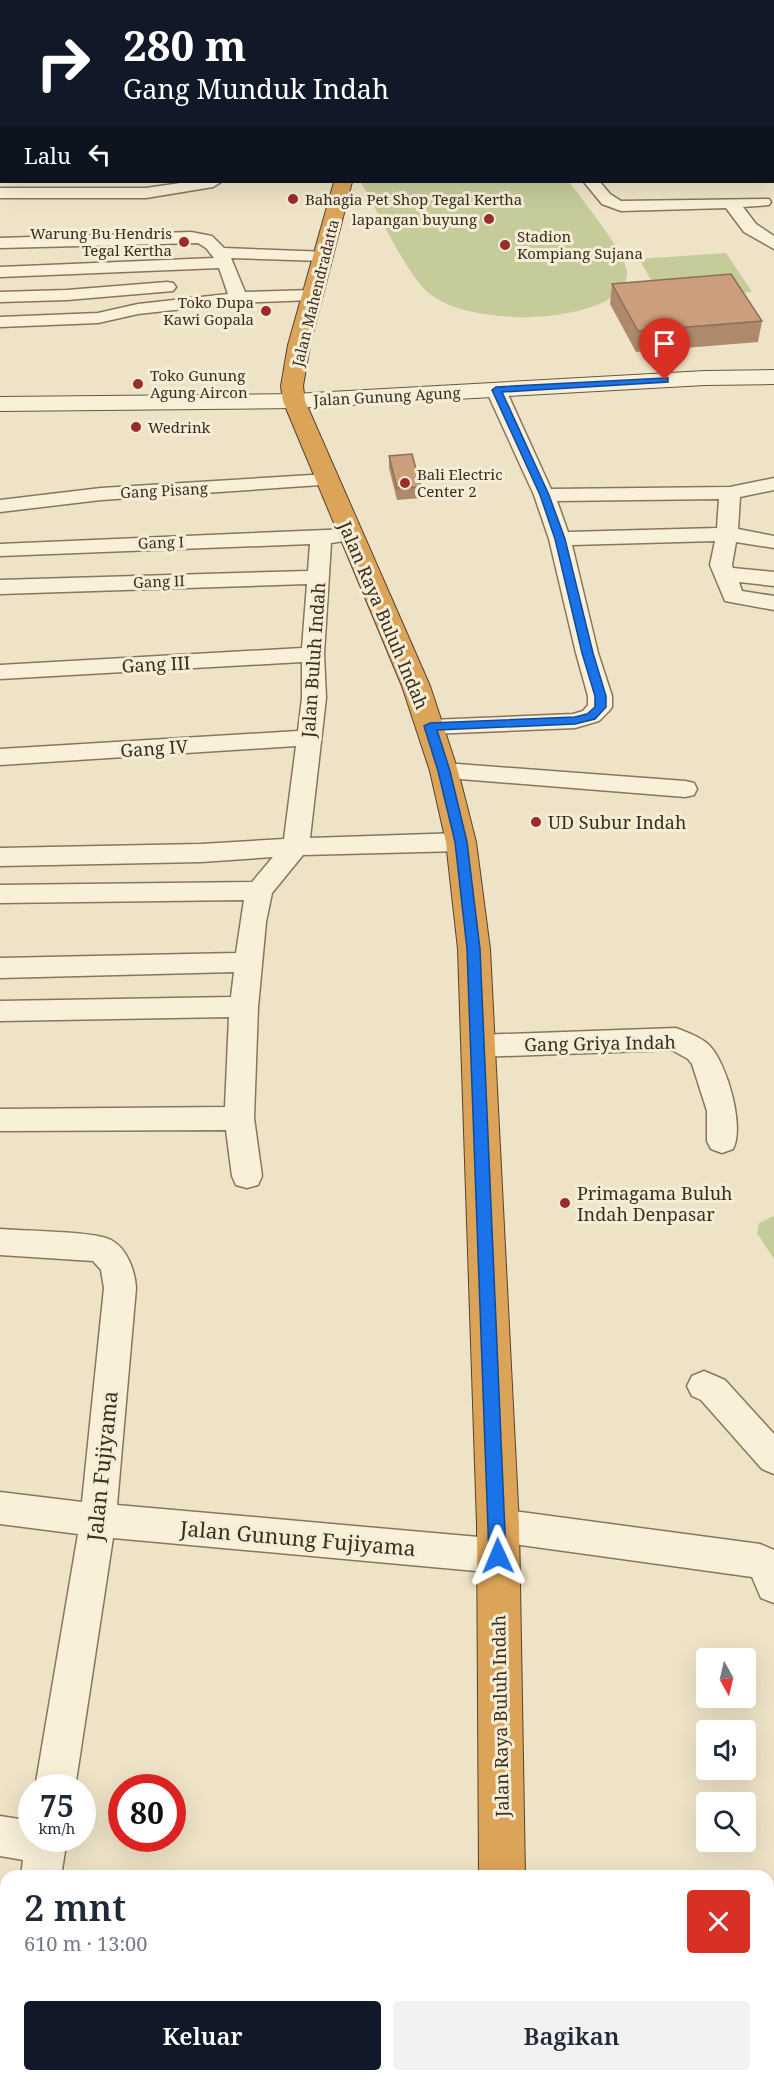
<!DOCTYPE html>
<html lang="id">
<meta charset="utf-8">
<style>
body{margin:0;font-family:"Noto Serif",serif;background:#f2f2f3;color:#1f2937;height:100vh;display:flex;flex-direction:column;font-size:22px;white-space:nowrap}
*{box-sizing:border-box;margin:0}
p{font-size:20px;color:#747a83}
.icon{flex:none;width:33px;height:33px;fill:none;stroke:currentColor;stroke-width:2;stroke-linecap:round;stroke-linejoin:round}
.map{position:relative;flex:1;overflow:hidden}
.side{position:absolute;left:0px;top:1870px;width:774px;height:212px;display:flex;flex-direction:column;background:#fff;border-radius:18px 18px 0 0;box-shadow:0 6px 24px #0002}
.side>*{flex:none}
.banner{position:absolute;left:0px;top:0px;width:774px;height:183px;box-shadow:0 6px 24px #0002;background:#111827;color:#fff;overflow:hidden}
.needle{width:39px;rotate:172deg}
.tools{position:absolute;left:696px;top:1648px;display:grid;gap:12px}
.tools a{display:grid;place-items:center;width:60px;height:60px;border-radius:6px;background:#fff;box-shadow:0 6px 24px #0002;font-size:30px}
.speed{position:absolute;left:18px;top:1774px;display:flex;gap:12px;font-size:30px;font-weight:700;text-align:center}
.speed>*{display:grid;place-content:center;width:78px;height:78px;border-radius:50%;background:#fff;box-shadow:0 6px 24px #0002;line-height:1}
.speed small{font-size:15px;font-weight:400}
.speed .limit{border:9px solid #d22;background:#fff;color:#111}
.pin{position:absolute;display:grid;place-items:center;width:51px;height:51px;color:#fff;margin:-62px -26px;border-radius:50% 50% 50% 0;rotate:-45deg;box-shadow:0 0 6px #0007}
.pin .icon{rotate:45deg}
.me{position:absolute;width:66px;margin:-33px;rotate:359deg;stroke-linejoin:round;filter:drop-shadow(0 0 4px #0008)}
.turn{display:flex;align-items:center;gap:21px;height:126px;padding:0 24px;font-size:27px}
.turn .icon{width:78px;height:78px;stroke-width:2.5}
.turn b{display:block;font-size:42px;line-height:51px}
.then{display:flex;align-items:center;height:57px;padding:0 24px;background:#0003;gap:12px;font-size:22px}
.round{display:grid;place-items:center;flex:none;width:63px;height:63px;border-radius:6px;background:#f2f2f3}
.headline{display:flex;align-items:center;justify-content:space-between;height:102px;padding:0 24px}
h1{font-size:36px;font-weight:600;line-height:45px}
.button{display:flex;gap:12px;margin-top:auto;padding:12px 24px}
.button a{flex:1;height:69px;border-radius:6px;background:#111827;color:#fff;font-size:24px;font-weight:600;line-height:69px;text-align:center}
.button a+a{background:#f2f2f3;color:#1f2937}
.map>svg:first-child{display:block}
.green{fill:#c5cc9a}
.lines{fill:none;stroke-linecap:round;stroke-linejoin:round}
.street-casing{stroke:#89755c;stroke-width:3}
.secondary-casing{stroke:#6b563f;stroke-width:2}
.highway-casing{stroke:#574330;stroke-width:2}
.street{fill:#f9f0d9;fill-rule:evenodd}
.secondary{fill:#f9f0d9;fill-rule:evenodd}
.highway{fill:#dba459;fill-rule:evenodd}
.wall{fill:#af896b}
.building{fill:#cb9f7c;stroke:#8e6f57;stroke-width:1.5}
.route{fill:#1a73e8;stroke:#114b97;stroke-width:1.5}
.poi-dot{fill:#982d2c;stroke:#f5edd6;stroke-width:2}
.labels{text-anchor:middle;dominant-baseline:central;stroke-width:6;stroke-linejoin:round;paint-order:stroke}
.far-poi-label{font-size:15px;fill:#3a2d1f;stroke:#f5edd6;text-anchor:start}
.far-street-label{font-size:15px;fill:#3a2d1f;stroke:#f5edd6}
.street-label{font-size:18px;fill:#3a2d1f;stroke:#f5edd6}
.poi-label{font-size:18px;fill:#3a2d1f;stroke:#f5edd6;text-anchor:start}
.near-street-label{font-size:21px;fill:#3a2d1f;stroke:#f5edd6}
</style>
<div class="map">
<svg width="774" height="2081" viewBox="0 0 774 2081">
<rect width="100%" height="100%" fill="#eee3c6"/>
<!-- green -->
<g class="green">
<path d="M 361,182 L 569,182 C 581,198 628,256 627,273 C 626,312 541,319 513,317 C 485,315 452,311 430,294 C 408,278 376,208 361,182 Z"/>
<path d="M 726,253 L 752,292 L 662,299 L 639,259 Z"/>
<path d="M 774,1216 L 774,1259 L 757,1233 L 759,1223 Z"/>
</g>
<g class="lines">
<defs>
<g id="street">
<path d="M 149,0 L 192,0 L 148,2 Z"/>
<path d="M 257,0 L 288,0 L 256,2 Z"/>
<path d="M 411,0 L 425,0 L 426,2 L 412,2 Z"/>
<path d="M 579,0 L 611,0 L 578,2 Z"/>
<path d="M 700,0 L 735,0 L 699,2 Z"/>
<rect x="0" y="5" width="2" height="8"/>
<rect x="0" y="49" width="2" height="8"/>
<rect x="0" y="100" width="2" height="8"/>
<rect x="772" y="119" width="2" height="10"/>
<rect x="772" y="139" width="2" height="10"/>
<path d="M 2,165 L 2,175 L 0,176 L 0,166 Z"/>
<rect x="772" y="169" width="2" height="10"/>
<path d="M 187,182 L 221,182 L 213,187 L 146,198 L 0,198 L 0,188 L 146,188 Z"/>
<path d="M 584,182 L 600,182 L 610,194 L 621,201 L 769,199 L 771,202 L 769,205 L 743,207 L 756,224 L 774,236 L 774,249 L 744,232 L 726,208 L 621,211 L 602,204 Z"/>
<path d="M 191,232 L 212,236 L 224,248 L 329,252 L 332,256 L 329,260 L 323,261 L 231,258 L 245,292 L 312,290 L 318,291 L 321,295 L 318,299 L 312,300 L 238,303 L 138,314 L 98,323 L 0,327 L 0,317 L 98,313 L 138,304 L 228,294 L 219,268 L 0,277 L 0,267 L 214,258 L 206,248 L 198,243 L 0,248 L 0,238 Z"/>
<path d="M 167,282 L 173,283 L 176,287 L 173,291 L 67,300 L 0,302 L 0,292 L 67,290 Z"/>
<path d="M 496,384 L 503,386 L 506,390 L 551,489 L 730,487 L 774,478 L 774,490 L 740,497 L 738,529 L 774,536 L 774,548 L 736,542 L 732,565 L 733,568 L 774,572 L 774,586 L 739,582 L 742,591 L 774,596 L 774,610 L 725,601 L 710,565 L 715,541 L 572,545 L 598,653 L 612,696 L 612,707 L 608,712 L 599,721 L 575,728 L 430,734 L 422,732 L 418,727 L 422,722 L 430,720 L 573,714 L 583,711 L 588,705 L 588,696 L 576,653 L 549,539 L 534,495 L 486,390 L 489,386 ZM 719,499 L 717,528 L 568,532 L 557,501 Z"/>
<path d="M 328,474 L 335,476 L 338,480 L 335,484 L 101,500 L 0,512 L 0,500 L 101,488 Z"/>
<path d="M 350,529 L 357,531 L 361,535 L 357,539 L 331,543 L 324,654 L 326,698 L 310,838 L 461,833 L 470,836 L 474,842 L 470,848 L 461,851 L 303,855 L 272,893 L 266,922 L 258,1007 L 254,1118 L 262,1176 L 258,1185 L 247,1188 L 236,1185 L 232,1176 L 226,1130 L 0,1131 L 0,1109 L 225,1107 L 229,1017 L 0,1021 L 0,1001 L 231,997 L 234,972 L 0,978 L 0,958 L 236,953 L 244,900 L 0,903 L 0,885 L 252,882 L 273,857 L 201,862 L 0,866 L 0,848 L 201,844 L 284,839 L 296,746 L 0,765 L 0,749 L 298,731 L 302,698 L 302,662 L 0,679 L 0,665 L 302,648 L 307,584 L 0,594 L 0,580 L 308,571 L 310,544 L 0,556 L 0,544 Z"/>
<path d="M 444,763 L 685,781 L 694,783 L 697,789 L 694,795 L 685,797 L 435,777 L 432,771 L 435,765 Z"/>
<path d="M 676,1028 C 686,1032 701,1037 709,1045 C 727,1063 745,1127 733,1149 L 722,1153 L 711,1149 L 707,1141 L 707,1111 L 692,1064 L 688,1059 L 672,1050 L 477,1057 L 467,1054 L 463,1046 L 467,1038 L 477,1035 Z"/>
<path d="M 0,1229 C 22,1231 96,1231 111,1240 C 127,1248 135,1271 136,1288 L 117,1505 L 490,1538 L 485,1537 L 480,1525 L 485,1513 L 498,1509 L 760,1544 L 774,1550 L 774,1603 L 761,1598 L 752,1577 L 507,1543 L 511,1544 L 516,1556 L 511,1568 L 498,1573 L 113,1538 L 75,1788 L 35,1788 L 78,1534 L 0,1524 L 0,1492 L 82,1502 L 104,1288 L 101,1270 L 93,1261 L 0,1255 Z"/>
<path d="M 704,1371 L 725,1380 L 774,1434 L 774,1474 L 762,1469 L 701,1400 L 692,1396 L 687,1386 L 692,1376 Z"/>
<path d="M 0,1816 L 32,1821 L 32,1839 L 67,1839 L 61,1876 L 21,1876 L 23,1860 L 0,1856 Z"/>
<path d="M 6,2056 L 6,2076 L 32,2076 L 31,2081 L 0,2081 L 0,2058 Z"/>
</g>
<g id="secondary">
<path d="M 238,0 L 255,0 L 256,2 L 239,2 Z"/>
<path d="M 774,370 L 774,384 L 705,385 L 294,408 L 0,411 L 0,397 L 294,394 L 705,371 Z"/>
</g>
<g id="highway">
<path d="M 750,0 L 766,0 L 749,2 Z"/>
<path d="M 334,182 L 352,182 L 310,345 L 303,386 L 305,401 L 430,686 L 458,771 L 476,842 L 490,949 L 519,1525 L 525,1876 L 479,1876 L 477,1525 L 458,949 L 446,842 L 430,771 L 402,686 L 283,401 L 281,386 L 288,345 Z"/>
<rect x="479" y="2076" width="50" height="5"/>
</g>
</defs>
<!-- street casing -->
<use href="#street" class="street-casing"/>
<!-- secondary casing -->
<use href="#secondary" class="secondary-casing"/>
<!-- highway casing -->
<use href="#highway" class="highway-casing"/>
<!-- street -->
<use href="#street" class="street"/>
<!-- secondary -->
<use href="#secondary" class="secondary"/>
<!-- highway -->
<use href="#highway" class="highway"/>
</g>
<!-- wall -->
<g class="wall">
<path d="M 612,284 L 762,321 L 758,342 L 636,352 L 610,304 Z"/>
<path d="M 389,456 L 421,487 L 421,498 L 397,500 L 389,468 Z"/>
</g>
<!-- building -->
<g class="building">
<path d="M 731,274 L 762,321 L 638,331 L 612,284 Z"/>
<path d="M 412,454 L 421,487 L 397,488 L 389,456 Z"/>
</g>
<!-- route -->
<path class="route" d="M 665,378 L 668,378 L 668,382 L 502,392 L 549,495 L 565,539 L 593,653 L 606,696 L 606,707 L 595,719 L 575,724 L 437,730 L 450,771 L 467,842 L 480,949 L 506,1556 L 504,1562 L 498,1564 L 492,1562 L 489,1556 L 467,949 L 455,842 L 438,771 L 424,726 L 430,723 L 575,717 L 587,714 L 595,707 L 595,696 L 582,653 L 555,539 L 540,495 L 492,390 L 496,387 Z"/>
<!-- markers -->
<g class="poi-dot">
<circle cx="293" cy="199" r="6"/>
<circle cx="489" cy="219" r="6"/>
<circle cx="184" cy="242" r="6"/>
<circle cx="505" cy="245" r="6"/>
<circle cx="266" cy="311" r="6"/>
<circle cx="138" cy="384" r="6"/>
<circle cx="136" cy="427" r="6"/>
<circle cx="405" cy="483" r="6"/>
<circle cx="536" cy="822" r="6"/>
<circle cx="565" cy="1203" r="6"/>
</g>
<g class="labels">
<!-- far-poi labels -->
<g class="far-poi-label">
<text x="305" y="199">Bahagia Pet Shop Tegal Kertha</text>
<text x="477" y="219" text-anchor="end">lapangan buyung</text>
<text x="172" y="233" text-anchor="end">Warung Bu Hendris<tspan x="172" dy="17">Tegal Kertha</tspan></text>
<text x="517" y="236">Stadion<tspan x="517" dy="17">Kompiang Sujana</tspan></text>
<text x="254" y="302" text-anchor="end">Toko Dupa<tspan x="254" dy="17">Kawi Gopala</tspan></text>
<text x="150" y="375">Toko Gunung<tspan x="150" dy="17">Agung Aircon</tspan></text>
<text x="148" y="427">Wedrink</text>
<text x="417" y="474">Bali Electric<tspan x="417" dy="17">Center 2</tspan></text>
</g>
<!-- far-street labels -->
<g class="far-street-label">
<text transform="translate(315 293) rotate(-76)">Jalan Mahendradatta</text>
<text transform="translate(387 396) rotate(-3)">Jalan Gunung Agung</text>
<text transform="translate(164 490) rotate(-3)">Gang Pisang</text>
<text transform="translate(161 542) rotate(-2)">Gang I</text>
<text transform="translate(159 581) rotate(-2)">Gang II</text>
</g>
<!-- street labels -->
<g class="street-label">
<text transform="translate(384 615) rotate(67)">Jalan Raya Buluh Indah</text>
<text transform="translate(313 660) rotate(-86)">Jalan Buluh Indah</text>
<text transform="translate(156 664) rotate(-3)">Gang III</text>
<text transform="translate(154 748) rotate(-4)">Gang IV</text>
<text transform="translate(600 1043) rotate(-1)">Gang Griya Indah</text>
<text transform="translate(500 1716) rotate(-91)">Jalan Raya Buluh Indah</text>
</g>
<!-- poi labels -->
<g class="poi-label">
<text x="548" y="822">UD Subur Indah</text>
<text x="577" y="1193">Primagama Buluh<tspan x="577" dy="21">Indah Denpasar</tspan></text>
</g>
<!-- near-street labels -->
<g class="near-street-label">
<text transform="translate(102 1466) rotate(-84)">Jalan Fujiyama</text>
<text transform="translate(298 1538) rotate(5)">Jalan Gunung Fujiyama</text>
</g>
</g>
</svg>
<div class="tools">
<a><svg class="needle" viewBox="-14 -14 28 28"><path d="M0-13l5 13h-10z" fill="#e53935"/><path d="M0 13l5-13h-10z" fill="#747a83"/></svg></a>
<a><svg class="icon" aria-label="sound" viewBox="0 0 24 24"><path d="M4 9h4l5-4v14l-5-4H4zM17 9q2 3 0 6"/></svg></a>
<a><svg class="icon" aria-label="search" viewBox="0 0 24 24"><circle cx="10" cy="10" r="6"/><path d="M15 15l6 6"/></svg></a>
</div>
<div class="speed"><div>75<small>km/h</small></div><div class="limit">80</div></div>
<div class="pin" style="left:665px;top:380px;background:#d93025"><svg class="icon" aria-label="arrive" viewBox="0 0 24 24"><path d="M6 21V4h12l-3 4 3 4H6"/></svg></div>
<svg class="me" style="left:498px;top:1556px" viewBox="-20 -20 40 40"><path d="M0-17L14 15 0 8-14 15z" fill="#1a73e8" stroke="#fff" stroke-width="4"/></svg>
<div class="banner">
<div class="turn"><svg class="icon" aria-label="right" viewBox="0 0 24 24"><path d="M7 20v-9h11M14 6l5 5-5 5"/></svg><div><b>280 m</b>Gang Munduk Indah</div></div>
<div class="then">Lalu<svg class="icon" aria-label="left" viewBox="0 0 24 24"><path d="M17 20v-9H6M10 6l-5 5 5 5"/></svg></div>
</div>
<section class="side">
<div class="headline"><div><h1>2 mnt</h1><p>610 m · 13:00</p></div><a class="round" style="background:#d93025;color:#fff"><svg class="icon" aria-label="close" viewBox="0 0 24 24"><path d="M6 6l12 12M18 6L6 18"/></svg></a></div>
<div class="button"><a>Keluar</a><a>Bagikan</a></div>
</section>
</div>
